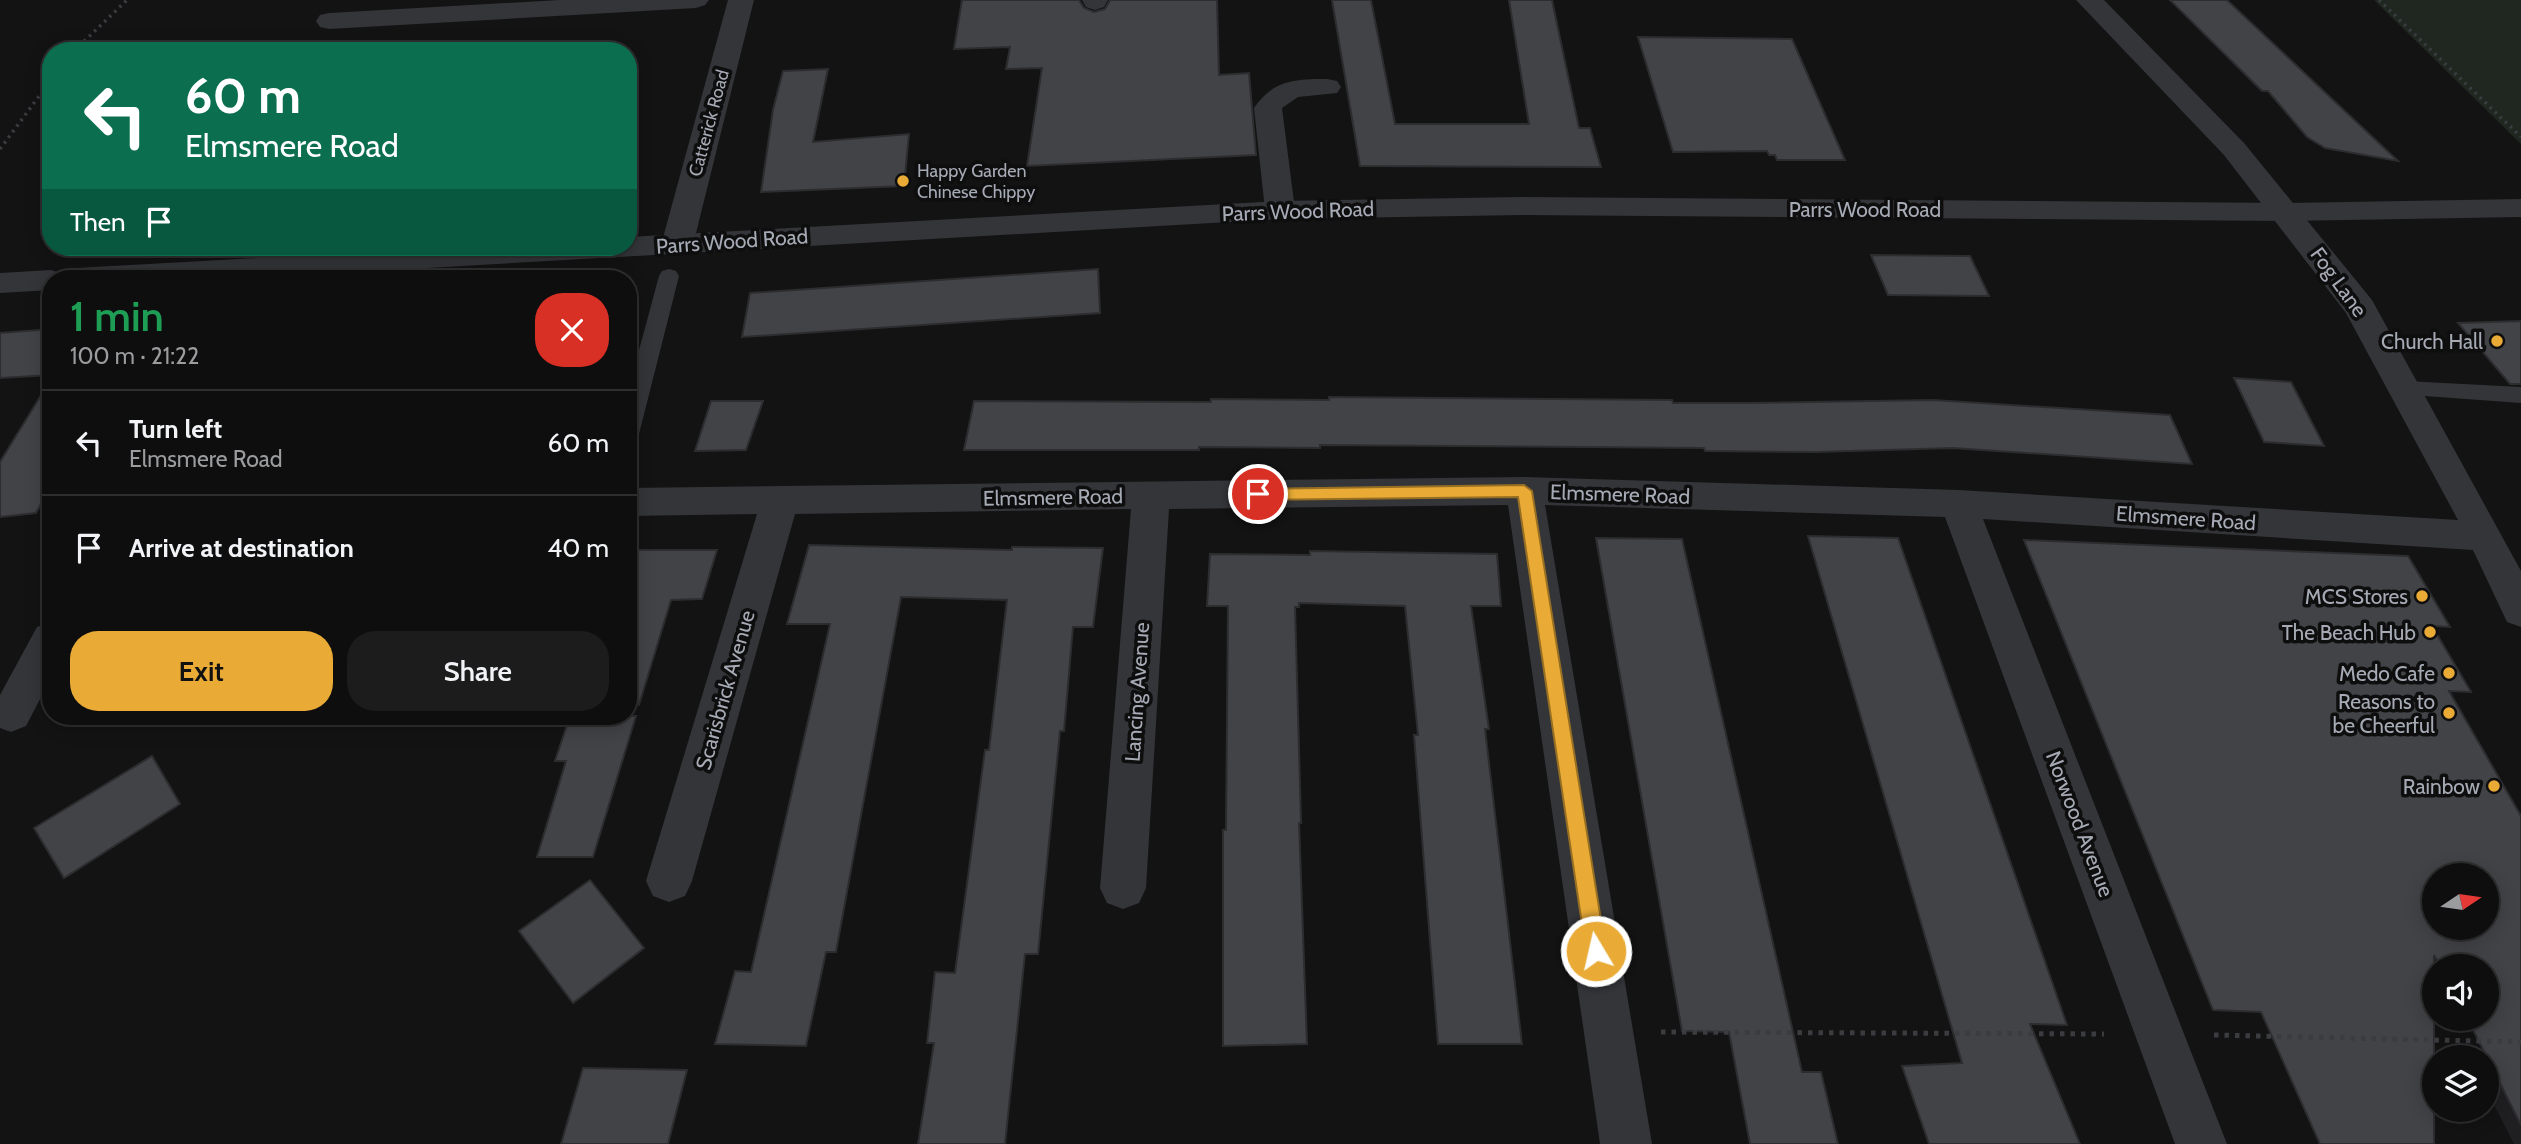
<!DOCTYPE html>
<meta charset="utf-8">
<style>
body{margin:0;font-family:Cabin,sans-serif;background:#1c1c1d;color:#f1f3f6;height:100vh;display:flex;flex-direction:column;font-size:26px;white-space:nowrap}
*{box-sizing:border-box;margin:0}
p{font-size:23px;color:#9b9c9e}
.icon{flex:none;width:38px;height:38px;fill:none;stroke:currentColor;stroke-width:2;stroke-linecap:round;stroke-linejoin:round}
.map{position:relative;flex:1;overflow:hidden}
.panel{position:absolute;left:42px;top:270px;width:595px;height:455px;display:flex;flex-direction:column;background:#0e0e0f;border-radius:28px;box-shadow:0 4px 18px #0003,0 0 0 2px #2e2e2f}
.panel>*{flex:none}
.banner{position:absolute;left:42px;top:42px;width:595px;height:214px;border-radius:28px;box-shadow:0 4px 18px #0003,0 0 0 2px #2e2e2f;background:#0b6e4f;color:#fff;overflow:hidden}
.needle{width:46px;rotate:77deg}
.buttons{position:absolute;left:2422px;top:863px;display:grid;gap:14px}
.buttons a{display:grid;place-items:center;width:77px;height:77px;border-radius:50%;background:#0e0e0f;box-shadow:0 4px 18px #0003,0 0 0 2px #2e2e2f;font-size:35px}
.pin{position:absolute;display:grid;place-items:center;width:60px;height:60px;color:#fff;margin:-30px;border:4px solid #fff;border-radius:50%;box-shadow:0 2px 7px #0007}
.me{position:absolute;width:77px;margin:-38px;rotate:351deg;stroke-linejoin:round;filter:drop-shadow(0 0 5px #0008)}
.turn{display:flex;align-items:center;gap:24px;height:147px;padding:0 28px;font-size:32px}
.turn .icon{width:91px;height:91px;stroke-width:2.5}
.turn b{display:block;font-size:49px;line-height:60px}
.then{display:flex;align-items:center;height:66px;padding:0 28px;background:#0003;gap:14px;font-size:26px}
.round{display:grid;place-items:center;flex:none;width:74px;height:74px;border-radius:28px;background:#1c1c1d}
.summary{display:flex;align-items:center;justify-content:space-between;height:119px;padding:0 28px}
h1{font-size:42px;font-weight:600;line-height:52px;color:#1e9e55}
.cta{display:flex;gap:14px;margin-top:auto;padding:14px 28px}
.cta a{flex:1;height:80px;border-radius:28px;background:#e9ab36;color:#111;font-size:28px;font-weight:600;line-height:80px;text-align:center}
.cta a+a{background:#1c1c1d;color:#f1f3f6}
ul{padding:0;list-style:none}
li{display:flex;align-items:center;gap:21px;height:105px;padding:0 28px;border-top:2px solid #2e2e2f}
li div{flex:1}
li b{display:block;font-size:26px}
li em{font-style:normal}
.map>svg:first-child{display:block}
.built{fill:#1f1f21}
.green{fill:#1f2720}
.building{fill:#424347;stroke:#2d2d30;stroke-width:2;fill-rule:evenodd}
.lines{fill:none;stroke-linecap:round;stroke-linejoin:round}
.path-far1{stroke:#3a3c40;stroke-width:3.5;stroke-dasharray:2.5 4.5;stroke-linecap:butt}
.path{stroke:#3a3c40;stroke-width:5;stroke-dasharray:4.5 6;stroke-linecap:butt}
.service{fill:#343539;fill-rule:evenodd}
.minor{fill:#343539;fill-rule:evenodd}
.tertiary{fill:#343539;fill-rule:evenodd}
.route{fill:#e9ab36;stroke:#976f23;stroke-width:2}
.poi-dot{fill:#e9ab36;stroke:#0e0e0f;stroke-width:2.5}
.labels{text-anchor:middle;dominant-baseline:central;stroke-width:7;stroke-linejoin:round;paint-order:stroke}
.far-street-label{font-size:18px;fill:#a5aab4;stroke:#0e0e0f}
.far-poi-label{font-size:18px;fill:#a5aab4;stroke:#0e0e0f;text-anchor:start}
.street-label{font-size:21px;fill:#a5aab4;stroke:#0e0e0f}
.poi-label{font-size:21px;fill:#a5aab4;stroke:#0e0e0f;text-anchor:end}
</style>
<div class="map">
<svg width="2521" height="1144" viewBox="0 0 2521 1144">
<rect width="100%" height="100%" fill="#131314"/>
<!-- built -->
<path class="built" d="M 2521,1061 L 2521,1144 L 2514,1144 L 2487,1091 L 2487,1062 Z"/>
<!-- green -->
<path class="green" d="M 2374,0 L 2521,0 L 2521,144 Z"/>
<!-- building -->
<g class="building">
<path d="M 962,0 L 1079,0 L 1084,8 L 1094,12 L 1105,9 L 1110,0 L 1217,0 L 1219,75 L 1249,73 L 1256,155 L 1027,166 L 1042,68 L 1006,69 L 1010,47 L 954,49 Z"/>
<path d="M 1332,0 L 1371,0 L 1395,124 L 1529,124 L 1509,0 L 1552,0 L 1579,128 L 1590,128 L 1601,167 L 1360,166 Z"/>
<path d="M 2170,0 L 2227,0 L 2398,161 L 2325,148 L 2307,137 L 2268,91 L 2262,91 Z"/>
<path d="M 1638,37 L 1792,39 L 1845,160 L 1777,160 L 1775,155 L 1769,155 L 1767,151 L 1673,152 Z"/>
<path d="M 828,69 L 813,142 L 909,134 L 904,186 L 761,192 L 773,110 L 783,71 Z"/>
<path d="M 1871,255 L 1970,256 L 1989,296 L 1888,295 Z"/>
<path d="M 1098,269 L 1100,313 L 742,337 L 750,293 Z"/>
<path d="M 2521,321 L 2521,384 L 2510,384 L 2458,323 Z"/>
<path d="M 51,329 L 51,375 L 0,378 L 0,333 Z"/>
<path d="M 2234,378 L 2291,382 L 2324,446 L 2264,442 Z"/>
<path d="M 51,379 L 51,486 L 36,513 L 0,517 L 0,462 Z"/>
<path d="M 1329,397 L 1672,400 L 1673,403 L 1746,403 L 1933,400 L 2170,415 L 2192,464 L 1953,448 L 1816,452 L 1705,451 L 1704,448 L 1320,445 L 1320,448 L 1199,447 L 1199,450 L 964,450 L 974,401 L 1211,402 L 1211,399 L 1329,400 Z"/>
<path d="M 711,401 L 763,401 L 746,450 L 695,451 Z"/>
<path d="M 1808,536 L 1898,538 L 2067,1025 L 2030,1024 L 2080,1144 L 1929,1144 L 1902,1066 L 1962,1063 Z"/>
<path d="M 1596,538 L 1682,539 L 1802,1072 L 1821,1072 L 1838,1144 L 1750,1144 L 1729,1032 L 1682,1031 Z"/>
<path d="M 2024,540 L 2408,556 L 2450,627 L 2432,626 L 2471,692 L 2449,691 L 2521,816 L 2521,1125 L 2467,1018 L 2487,1018 L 2487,966 L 2440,966 L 2434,955 L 2434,1144 L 2320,1144 L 2261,1012 L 2213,1010 ZM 2434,875 L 2487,875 L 2487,928 L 2434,928 Z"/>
<path d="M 809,545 L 1012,550 L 1012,547 L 1103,548 L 1093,627 L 1073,627 L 1064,731 L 1060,731 L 1038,954 L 1025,954 L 1005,1144 L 918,1144 L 934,1043 L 927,1043 L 935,972 L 955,973 L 985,750 L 989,750 L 1007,600 L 901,597 L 836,952 L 826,952 L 806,1046 L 715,1044 L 735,971 L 751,972 L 830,624 L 787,624 Z"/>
<path d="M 628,550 L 717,550 L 702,599 L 671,600 L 639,705 L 628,704 Z"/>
<path d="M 1310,551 L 1497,554 L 1501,606 L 1471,606 L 1489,729 L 1485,729 L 1522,1044 L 1438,1044 L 1414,735 L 1418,735 L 1405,606 L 1299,603 L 1299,607 L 1295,607 L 1301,823 L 1299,823 L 1307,1044 L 1223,1046 L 1223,830 L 1226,830 L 1228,606 L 1207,606 L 1210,554 L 1310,555 Z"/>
<path d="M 570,716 L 636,716 L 593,857 L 537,857 L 566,761 L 555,761 Z"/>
<path d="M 152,756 L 180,804 L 64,878 L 34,828 Z"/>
<path d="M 590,880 L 644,948 L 573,1003 L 519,931 Z"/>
<path d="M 583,1068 L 687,1070 L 668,1144 L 561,1144 Z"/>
</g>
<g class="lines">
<!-- path-far1 -->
<g class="path-far1">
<path d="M 2379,0 L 2521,137"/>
<path d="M 74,51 L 127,0"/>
<path d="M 0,149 L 51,80"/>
</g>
<!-- path -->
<g class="path">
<path d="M 1661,1032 L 2104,1034"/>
<path d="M 2214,1035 L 2521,1042"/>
</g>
<!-- service -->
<g class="service">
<path d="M 669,269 L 676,271 L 679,276 L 639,434 L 636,440 L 628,442 L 628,391 L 659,276 L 662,271 Z"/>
<path d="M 2405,381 L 2521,387 L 2521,403 L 2397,394 L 2394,389 L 2397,384 Z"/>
</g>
<!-- minor -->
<g class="minor">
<path d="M 560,0 L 709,0 L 705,5 L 696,8 L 329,29 L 320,27 L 316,21 L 320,15 L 329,13 Z"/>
<path d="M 728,0 L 754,0 L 693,245 L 688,252 L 677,255 L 666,252 L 661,245 Z"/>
<path d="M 1082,0 L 1108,0 L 1104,7 L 1095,10 L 1086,7 Z"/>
<path d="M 2076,0 L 2104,0 L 2244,143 L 2372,300 L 2521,571 L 2521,627 L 2507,622 L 2473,550 L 1983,519 L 2227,1144 L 2175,1144 L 1945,517 L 1545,505 L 1652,1144 L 1600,1144 L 1508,505 L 1169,509 L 1146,888 L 1139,903 L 1123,909 L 1107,903 L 1100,888 L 1131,509 L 795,514 L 692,881 L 685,896 L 669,902 L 653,896 L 646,881 L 757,514 L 628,516 L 628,488 L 1524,477 L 1959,490 L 2458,520 L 2346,313 L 2224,155 Z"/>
<path d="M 1327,79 L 1337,81 L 1341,87 L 1337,93 L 1298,97 L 1282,108 L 1295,210 L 1291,217 L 1280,219 L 1269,217 L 1265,210 L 1254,108 C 1273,80 1295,79 1327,79 Z"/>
<path d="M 51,622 L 51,678 L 26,726 L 11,732 L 0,728 L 0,695 L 37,627 Z"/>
</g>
<!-- tertiary -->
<path class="tertiary" d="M 1522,197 L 2287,203 L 2521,199 L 2521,217 L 2287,221 L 1522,215 L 1280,219 L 253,278 L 51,278 L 51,290 L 0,293 L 0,273 L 51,270 L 63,274 L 66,271 L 77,268 L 452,247 L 628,247 L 628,237 L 1280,201 Z"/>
</g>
<!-- route -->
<path class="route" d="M 1524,485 L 1532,491 L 1606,951 L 1603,958 L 1596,960 L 1589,958 L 1586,951 L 1518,497 L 1258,500 L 1250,494 L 1258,489 Z"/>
<!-- markers -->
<g class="poi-dot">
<circle cx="903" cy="181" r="7"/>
<circle cx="2497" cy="341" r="7"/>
<circle cx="2422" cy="596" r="7"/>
<circle cx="2430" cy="632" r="7"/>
<circle cx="2449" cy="673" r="7"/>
<circle cx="2449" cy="713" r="7"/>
<circle cx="2494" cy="786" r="7"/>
</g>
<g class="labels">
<!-- far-street labels -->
<g class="far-street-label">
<text transform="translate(709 123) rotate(-75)">Catterick Road</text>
</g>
<!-- far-poi labels -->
<g class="far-poi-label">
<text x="917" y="171">Happy Garden<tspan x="917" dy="21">Chinese Chippy</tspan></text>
</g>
<!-- street labels -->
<g class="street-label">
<text x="1865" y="209">Parrs Wood Road</text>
<text transform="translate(1298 211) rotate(-2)">Parrs Wood Road</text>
<text transform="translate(732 241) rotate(-4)">Parrs Wood Road</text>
<text transform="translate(2339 282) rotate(54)">Fog Lane</text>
<text transform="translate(1620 494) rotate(2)">Elmsmere Road</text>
<text transform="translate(1053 497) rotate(-1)">Elmsmere Road</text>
<text transform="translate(2186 518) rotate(4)">Elmsmere Road</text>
<text transform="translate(725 690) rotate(-74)">Scarisbrick Avenue</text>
<text transform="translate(1137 692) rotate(-86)">Lancing Avenue</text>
<text transform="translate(2080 824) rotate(69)">Norwood Avenue</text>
</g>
<!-- poi labels -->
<g class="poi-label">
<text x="2483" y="341">Church Hall</text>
<text x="2408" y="596">MCS Stores</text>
<text x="2416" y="632">The Beach Hub</text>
<text x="2435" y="673">Medo Cafe</text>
<text x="2435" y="701">Reasons to<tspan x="2435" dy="24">be Cheerful</tspan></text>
<text x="2480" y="786">Rainbow</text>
</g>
</g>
</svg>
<div class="buttons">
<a><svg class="needle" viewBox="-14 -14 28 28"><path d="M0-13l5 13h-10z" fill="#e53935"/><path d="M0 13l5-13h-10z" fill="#9b9c9e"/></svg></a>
<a><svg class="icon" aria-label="sound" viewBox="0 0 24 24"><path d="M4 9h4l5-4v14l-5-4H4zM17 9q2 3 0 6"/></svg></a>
<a><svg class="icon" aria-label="layers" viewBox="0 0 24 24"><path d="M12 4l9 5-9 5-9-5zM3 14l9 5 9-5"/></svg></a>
</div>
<div class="pin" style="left:1258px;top:494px;background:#d93025"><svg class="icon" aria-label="arrive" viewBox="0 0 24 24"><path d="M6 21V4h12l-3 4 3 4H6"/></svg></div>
<svg class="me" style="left:1596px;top:951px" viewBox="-20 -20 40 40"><circle r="17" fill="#e9ab36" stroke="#fff" stroke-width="3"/><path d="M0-11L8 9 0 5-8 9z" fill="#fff"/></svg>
<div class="banner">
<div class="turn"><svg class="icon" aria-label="left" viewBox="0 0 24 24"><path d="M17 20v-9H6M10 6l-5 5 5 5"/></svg><div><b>60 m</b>Elmsmere Road</div></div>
<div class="then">Then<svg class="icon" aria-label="arrive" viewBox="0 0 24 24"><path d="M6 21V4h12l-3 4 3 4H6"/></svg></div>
</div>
<section class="panel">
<div class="summary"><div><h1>1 min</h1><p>100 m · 21:22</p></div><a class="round" style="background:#d93025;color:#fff"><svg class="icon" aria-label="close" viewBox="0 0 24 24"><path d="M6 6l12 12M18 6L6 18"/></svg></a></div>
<ul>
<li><svg class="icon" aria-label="left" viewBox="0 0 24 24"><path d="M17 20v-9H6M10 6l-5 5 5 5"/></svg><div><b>Turn left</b><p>Elmsmere Road</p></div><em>60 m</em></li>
<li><svg class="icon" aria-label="arrive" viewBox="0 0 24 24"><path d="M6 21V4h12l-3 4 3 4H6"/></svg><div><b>Arrive at destination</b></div><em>40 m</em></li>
</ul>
<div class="cta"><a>Exit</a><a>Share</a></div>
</section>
</div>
